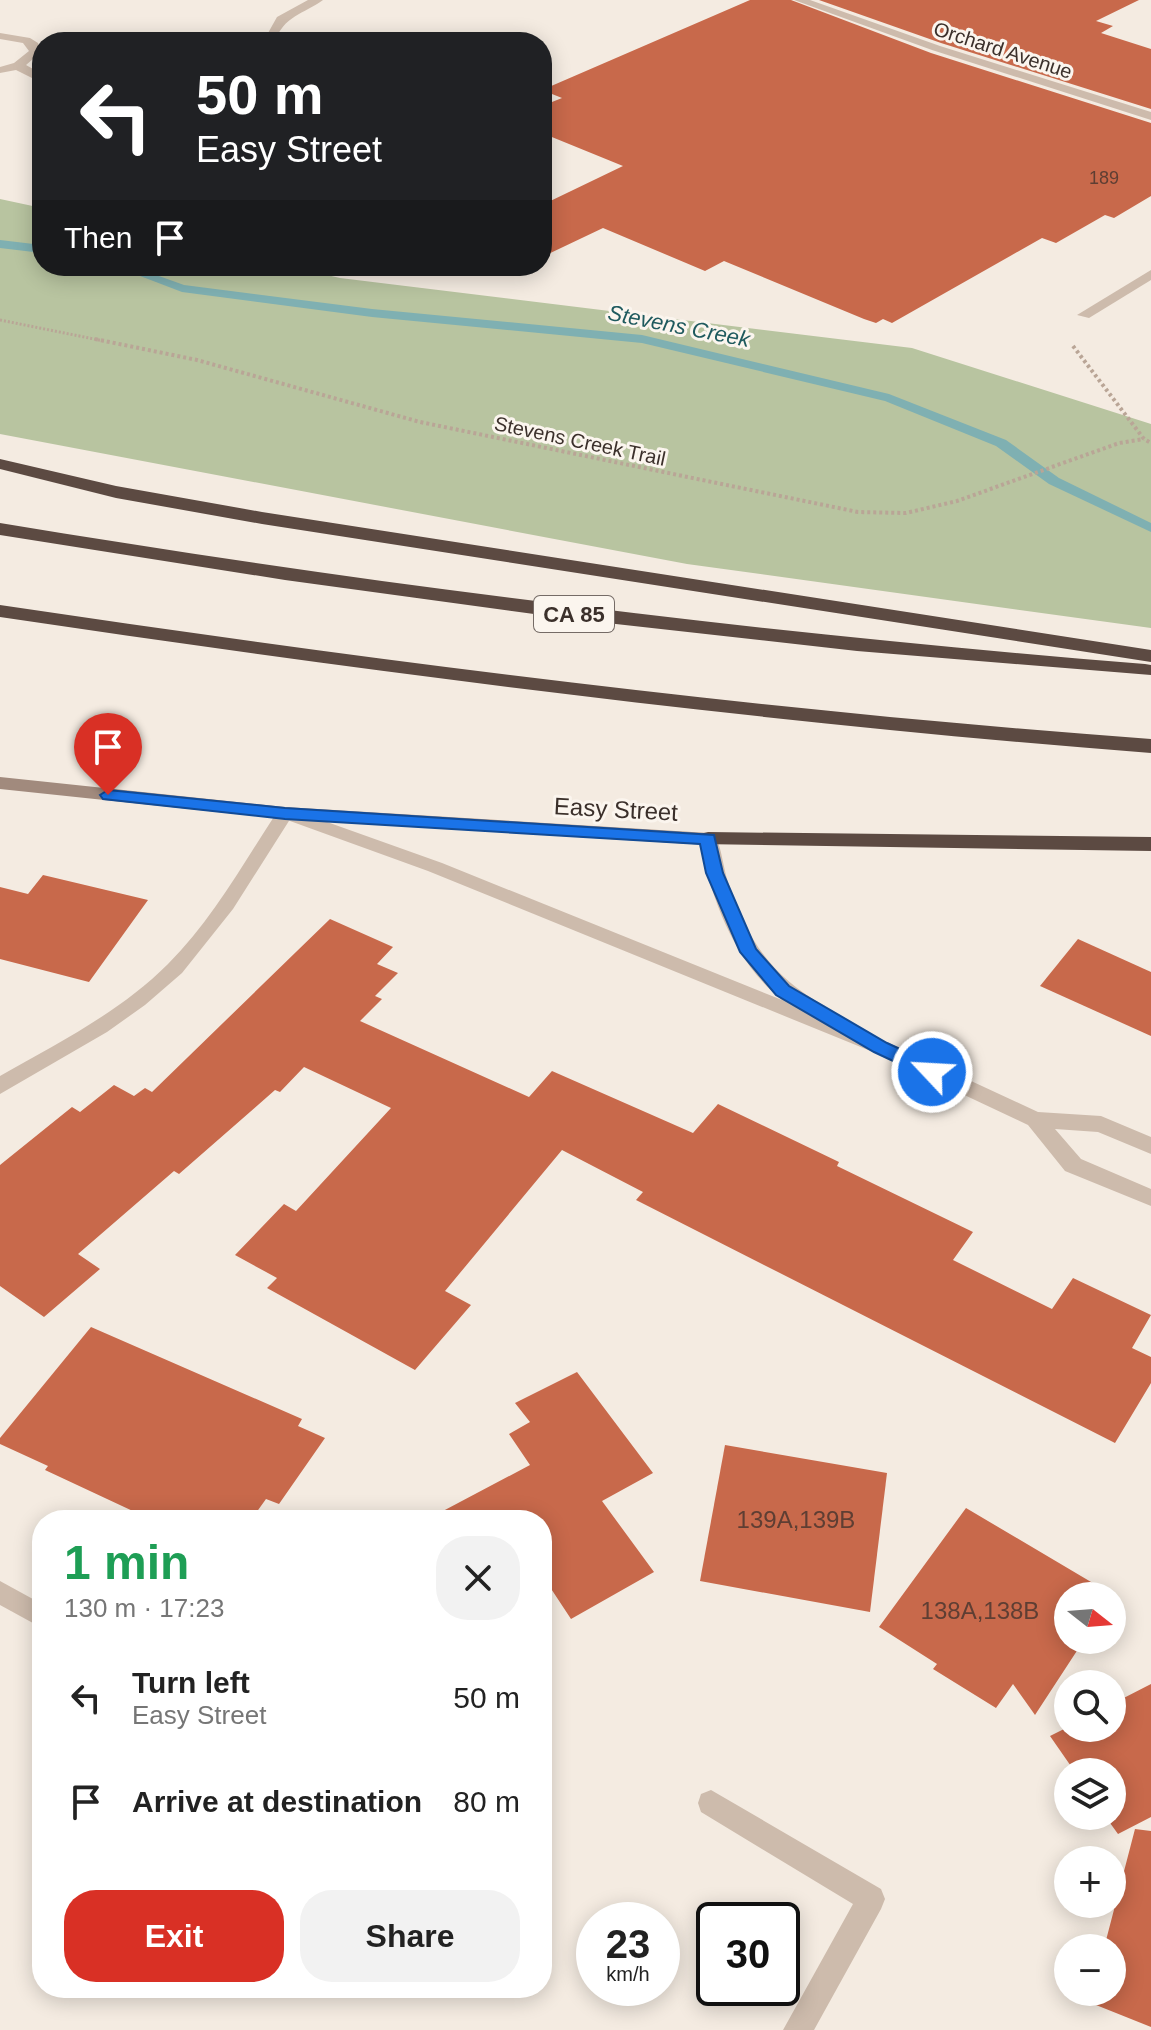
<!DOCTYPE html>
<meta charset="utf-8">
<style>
body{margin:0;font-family:Helvetica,sans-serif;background:#f2f2f2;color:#222;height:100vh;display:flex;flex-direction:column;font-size:30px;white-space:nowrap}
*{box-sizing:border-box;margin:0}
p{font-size:26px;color:#767676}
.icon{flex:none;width:44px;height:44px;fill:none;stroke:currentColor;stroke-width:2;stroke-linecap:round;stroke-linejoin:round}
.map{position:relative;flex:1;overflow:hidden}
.details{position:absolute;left:32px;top:1510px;width:520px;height:488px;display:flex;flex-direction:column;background:#fff;border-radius:32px;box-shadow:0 4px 20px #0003}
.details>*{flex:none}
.guide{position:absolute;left:32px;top:32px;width:520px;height:244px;border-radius:32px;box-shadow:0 4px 20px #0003;background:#202124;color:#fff;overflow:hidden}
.needle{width:52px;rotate:107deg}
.fabs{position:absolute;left:1054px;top:1582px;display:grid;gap:16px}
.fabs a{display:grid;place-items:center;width:72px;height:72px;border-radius:50%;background:#fff;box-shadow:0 4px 20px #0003;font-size:40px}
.speed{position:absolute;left:576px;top:1902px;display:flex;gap:16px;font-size:40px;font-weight:700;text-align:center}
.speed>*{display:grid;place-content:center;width:104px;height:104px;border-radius:50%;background:#fff;box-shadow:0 4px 20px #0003;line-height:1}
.speed small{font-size:20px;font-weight:400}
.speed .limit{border:4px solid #111;border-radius:12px;background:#fff;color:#111}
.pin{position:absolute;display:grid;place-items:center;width:68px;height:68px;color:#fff;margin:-82px -34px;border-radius:50% 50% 50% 0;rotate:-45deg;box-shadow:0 0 8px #0007}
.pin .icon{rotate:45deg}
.me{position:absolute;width:88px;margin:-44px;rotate:295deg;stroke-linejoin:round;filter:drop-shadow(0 0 6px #0008)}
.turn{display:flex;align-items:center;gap:28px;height:168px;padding:0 32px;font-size:36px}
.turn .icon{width:104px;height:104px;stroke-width:2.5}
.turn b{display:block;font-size:56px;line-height:68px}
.then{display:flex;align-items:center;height:76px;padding:0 32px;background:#0003;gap:16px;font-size:30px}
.round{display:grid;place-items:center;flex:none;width:84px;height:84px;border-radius:32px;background:#f2f2f2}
.overview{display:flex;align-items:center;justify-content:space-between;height:136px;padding:0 32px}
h1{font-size:48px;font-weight:600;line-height:60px;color:#1e9e55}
.action{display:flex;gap:16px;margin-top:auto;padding:16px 32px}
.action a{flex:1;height:92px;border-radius:32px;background:#d93025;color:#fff;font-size:32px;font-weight:600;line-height:92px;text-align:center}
.action a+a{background:#f2f2f2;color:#222}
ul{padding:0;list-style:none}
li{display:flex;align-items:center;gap:24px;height:104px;padding:0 32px}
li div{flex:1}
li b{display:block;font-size:30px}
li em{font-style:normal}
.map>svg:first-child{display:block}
.green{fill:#b8c4a0}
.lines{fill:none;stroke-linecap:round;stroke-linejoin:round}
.stream{fill:#7fb0b2;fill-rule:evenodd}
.building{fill:#c8694b}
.path-far1{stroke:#b9a596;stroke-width:3;stroke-dasharray:2 2;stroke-linecap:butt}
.path{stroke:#b9a596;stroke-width:4;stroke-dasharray:3 3;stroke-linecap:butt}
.lane{fill:#cdbbac;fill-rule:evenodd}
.street{fill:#cdbbac;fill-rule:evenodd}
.secondary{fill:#a18a7d;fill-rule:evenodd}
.highway{fill:#5c4a42;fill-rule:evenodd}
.route{fill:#1a73e8;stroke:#114b97;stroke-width:2}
.labels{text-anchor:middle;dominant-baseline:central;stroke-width:6;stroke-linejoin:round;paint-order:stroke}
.far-number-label{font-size:18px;fill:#5e3e33}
.far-street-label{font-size:20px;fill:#3b302b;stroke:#fbf5ee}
.far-water-label{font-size:22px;font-style:italic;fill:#1f5a5e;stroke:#fbf5ee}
.shield{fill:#fbf5ee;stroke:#756b66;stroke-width:2}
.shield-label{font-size:22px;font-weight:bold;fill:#3b302b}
.street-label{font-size:24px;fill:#3b302b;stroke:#fbf5ee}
.near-number-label{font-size:24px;fill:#5e3e33}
</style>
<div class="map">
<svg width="1151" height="2030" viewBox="0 0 1151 2030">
<rect width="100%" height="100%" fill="#f4ebe1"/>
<!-- green -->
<path class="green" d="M 0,199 L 42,208 L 42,266 L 288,266 L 340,278 L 912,348 L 1151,424 L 1151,628 L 687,564 L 0,434 Z"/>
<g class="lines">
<!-- stream -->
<g class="stream">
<path d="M 0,240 L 42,245 L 42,253 L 0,248 Z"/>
<path d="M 114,266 L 131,266 L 184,285 L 372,309 L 642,335 L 889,394 L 1006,440 L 1059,478 L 1151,523 L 1151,532 L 1049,484 L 996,446 L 885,401 L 642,343 L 372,317 L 182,292 Z"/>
</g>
</g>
<!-- building -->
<g class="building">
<path d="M 750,0 L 791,0 L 931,53 L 1151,123 L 1151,196 L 1114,218 L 1105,215 L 1056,243 L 1042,238 L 892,323 L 883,319 L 876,323 L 864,319 L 724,261 L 705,271 L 603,228 L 542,257 L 542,205 L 623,166 L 542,133 L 542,106 L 562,98 L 542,90 Z"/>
<path d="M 819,0 L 1139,0 L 1096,21 L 1113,26 L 1101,33 L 1151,49 L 1151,109 L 941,43 Z"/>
<path d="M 43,875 L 148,900 L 89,982 L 0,959 L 0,887 L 28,894 Z"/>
<path d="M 330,919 L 393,947 L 377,964 L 398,973 L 375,996 L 382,999 L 360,1021 L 529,1097 L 552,1071 L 693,1133 L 718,1104 L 839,1162 L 837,1166 L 973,1232 L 953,1260 L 1052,1309 L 1073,1278 L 1151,1315 L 1132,1348 L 1151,1357 L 1151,1383 L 1115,1443 L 636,1200 L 643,1192 L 562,1150 L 445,1291 L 471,1305 L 415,1370 L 267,1288 L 277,1278 L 235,1255 L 284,1204 L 296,1211 L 391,1108 L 304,1067 L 280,1092 L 275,1090 L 179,1174 L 174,1171 L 78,1254 L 100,1269 L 44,1317 L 0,1286 L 0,1165 L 72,1107 L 80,1112 L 114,1085 L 134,1096 L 145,1088 L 152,1092 Z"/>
<path d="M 1078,939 L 1151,972 L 1151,1036 L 1040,986 Z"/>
<path d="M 91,1327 L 302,1419 L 298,1426 L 325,1438 L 279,1504 L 266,1499 L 251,1520 L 152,1520 L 45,1470 L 48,1466 L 0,1444 L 0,1438 Z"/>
<path d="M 577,1372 L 653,1473 L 602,1501 L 654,1572 L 571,1619 L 542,1575 L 542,1520 L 426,1520 L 530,1465 L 509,1434 L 530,1422 L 515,1403 Z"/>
<path d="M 725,1445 L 887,1473 L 870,1612 L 700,1581 Z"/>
<path d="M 966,1508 L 1113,1595 L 1068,1596 L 1068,1640 L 1084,1640 L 1035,1715 L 1013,1684 L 996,1708 L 933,1669 L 937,1664 L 879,1627 Z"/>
<path d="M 1151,1684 L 1151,1817 L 1118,1834 L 1105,1816 L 1112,1816 L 1112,1772 L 1075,1772 L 1050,1736 L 1068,1727 L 1112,1728 L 1112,1704 Z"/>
<path d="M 1135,1829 L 1151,1831 L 1151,2027 L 1091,2003 L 1093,1992 L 1112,1992 L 1112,1948 L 1104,1948 Z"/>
</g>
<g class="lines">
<!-- path-far1 -->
<path class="path-far1" d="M 0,320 L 104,341"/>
<!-- path -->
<g class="path">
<path d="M 95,339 L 197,360 L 420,422 L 858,512 L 906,513 L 957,501 L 1119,443 L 1144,439"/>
<path d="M 1073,346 L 1144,439 L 1151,443"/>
</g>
<!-- lane -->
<g class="lane">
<path d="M 285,807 L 294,813 L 233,909 L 182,973 L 145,1005 L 107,1032 L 0,1094 L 0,1076 C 58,1043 120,1012 168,964 C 213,919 244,862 279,809 Z"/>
<path d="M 0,1581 L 42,1604 L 42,1628 L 0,1605 Z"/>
</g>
<!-- street -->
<g class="street">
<path d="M 308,0 L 323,0 C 304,14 283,16 275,42 L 263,42 L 277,17 Z"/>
<path d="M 794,0 L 810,0 L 940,46 L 1151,112 L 1151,120 L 932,50 Z"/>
<path d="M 0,33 L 30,38 L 38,43 L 41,52 L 26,65 L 42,74 L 42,83 L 16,70 L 0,73 L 0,67 L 14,63 L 29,51 L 23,43 L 0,39 Z"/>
<path d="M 1151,270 L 1151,280 L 1089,318 L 1077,315 Z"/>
<path d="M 285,807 L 442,863 L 782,1000 C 733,961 711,897 699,839 L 701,835 L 715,835 C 722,849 723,867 728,882 C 747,940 772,977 825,1006 L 828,1011 L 824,1016 L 887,1042 L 1038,1112 L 1101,1116 L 1151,1137 L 1151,1154 L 1098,1132 L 1055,1129 L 1081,1159 L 1151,1189 L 1151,1206 L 1065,1171 L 1028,1125 L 873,1052 L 428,871 L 279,817 L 276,813 L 279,809 Z"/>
<path d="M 711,1790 L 881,1889 L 885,1899 L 881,1909 L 814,2030 L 783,2030 L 853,1904 L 701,1812 L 698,1803 L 701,1794 Z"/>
</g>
<!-- secondary -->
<path class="secondary" d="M 0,777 L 285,807 L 708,833 L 717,839 L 708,845 L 285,819 L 0,789 Z"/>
<!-- highway -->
<g class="highway">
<path d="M 0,459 L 116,486 L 262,512 L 1151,650 L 1151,662 L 262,524 L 116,498 L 0,469 Z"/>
<path d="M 0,523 C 380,586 761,633 1145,664 L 1151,665 L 1151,675 L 857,651 L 571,619 L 285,580 L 0,535 Z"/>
<path d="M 0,605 C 383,662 765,711 1151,739 L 1151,753 C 765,723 383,674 0,617 Z"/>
<path d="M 708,832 L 1151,837 L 1151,851 L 700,844 L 697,839 L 700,834 Z"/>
</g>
</g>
<!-- route -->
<path class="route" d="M 108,790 L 285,808 L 714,835 L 723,873 L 756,949 L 789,986 L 887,1043 L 939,1067 L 941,1072 L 939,1076 L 925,1076 L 874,1052 L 776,995 L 740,952 L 706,873 L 700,844 L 285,819 L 103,799 L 100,795 Z"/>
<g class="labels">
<!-- far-number labels -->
<g class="far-number-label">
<text x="1104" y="178">189</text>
</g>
<!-- far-street labels -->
<g class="far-street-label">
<text transform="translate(1003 50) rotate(18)">Orchard Avenue</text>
<text transform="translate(580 441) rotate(12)">Stevens Creek Trail</text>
</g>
<!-- far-water labels -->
<g class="far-water-label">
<text transform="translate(679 326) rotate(11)">Stevens Creek</text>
</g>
<!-- shield labels -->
<rect class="shield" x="534" y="596" width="80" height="36" rx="6"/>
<g class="shield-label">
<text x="574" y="614">CA 85</text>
</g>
<!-- street labels -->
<g class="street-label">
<text transform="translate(616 809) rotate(3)">Easy Street</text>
</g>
<!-- near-number labels -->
<g class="near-number-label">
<text x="796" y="1519">139A,139B</text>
<text x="980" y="1610">138A,138B</text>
</g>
</g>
</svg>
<div class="fabs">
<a><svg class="needle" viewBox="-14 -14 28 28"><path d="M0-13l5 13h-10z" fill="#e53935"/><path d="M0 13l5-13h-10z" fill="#767676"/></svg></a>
<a><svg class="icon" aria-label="search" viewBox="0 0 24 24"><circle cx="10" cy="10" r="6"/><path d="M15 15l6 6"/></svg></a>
<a><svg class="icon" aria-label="layers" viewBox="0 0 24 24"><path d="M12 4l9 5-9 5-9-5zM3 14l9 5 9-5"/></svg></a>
<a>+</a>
<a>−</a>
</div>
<div class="speed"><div>23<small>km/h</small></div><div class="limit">30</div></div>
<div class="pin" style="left:108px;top:795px;background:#d93025"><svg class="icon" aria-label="arrive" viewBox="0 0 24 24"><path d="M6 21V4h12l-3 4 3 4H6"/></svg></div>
<svg class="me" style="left:932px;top:1072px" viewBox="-20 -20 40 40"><circle r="17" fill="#1a73e8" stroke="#fff" stroke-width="3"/><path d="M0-11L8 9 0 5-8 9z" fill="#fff"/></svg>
<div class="guide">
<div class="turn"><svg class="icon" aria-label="left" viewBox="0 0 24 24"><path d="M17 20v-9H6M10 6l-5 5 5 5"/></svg><div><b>50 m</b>Easy Street</div></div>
<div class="then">Then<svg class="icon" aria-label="arrive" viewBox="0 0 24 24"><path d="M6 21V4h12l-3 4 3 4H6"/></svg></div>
</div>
<section class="details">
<div class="overview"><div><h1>1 min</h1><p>130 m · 17:23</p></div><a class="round"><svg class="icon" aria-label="close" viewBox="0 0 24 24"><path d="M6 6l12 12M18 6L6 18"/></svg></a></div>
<ul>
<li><svg class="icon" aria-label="left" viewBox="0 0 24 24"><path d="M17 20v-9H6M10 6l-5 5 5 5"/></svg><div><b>Turn left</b><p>Easy Street</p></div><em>50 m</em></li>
<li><svg class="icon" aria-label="arrive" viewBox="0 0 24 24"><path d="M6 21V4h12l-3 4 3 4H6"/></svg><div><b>Arrive at destination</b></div><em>80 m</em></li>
</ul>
<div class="action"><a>Exit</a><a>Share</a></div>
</section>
</div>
